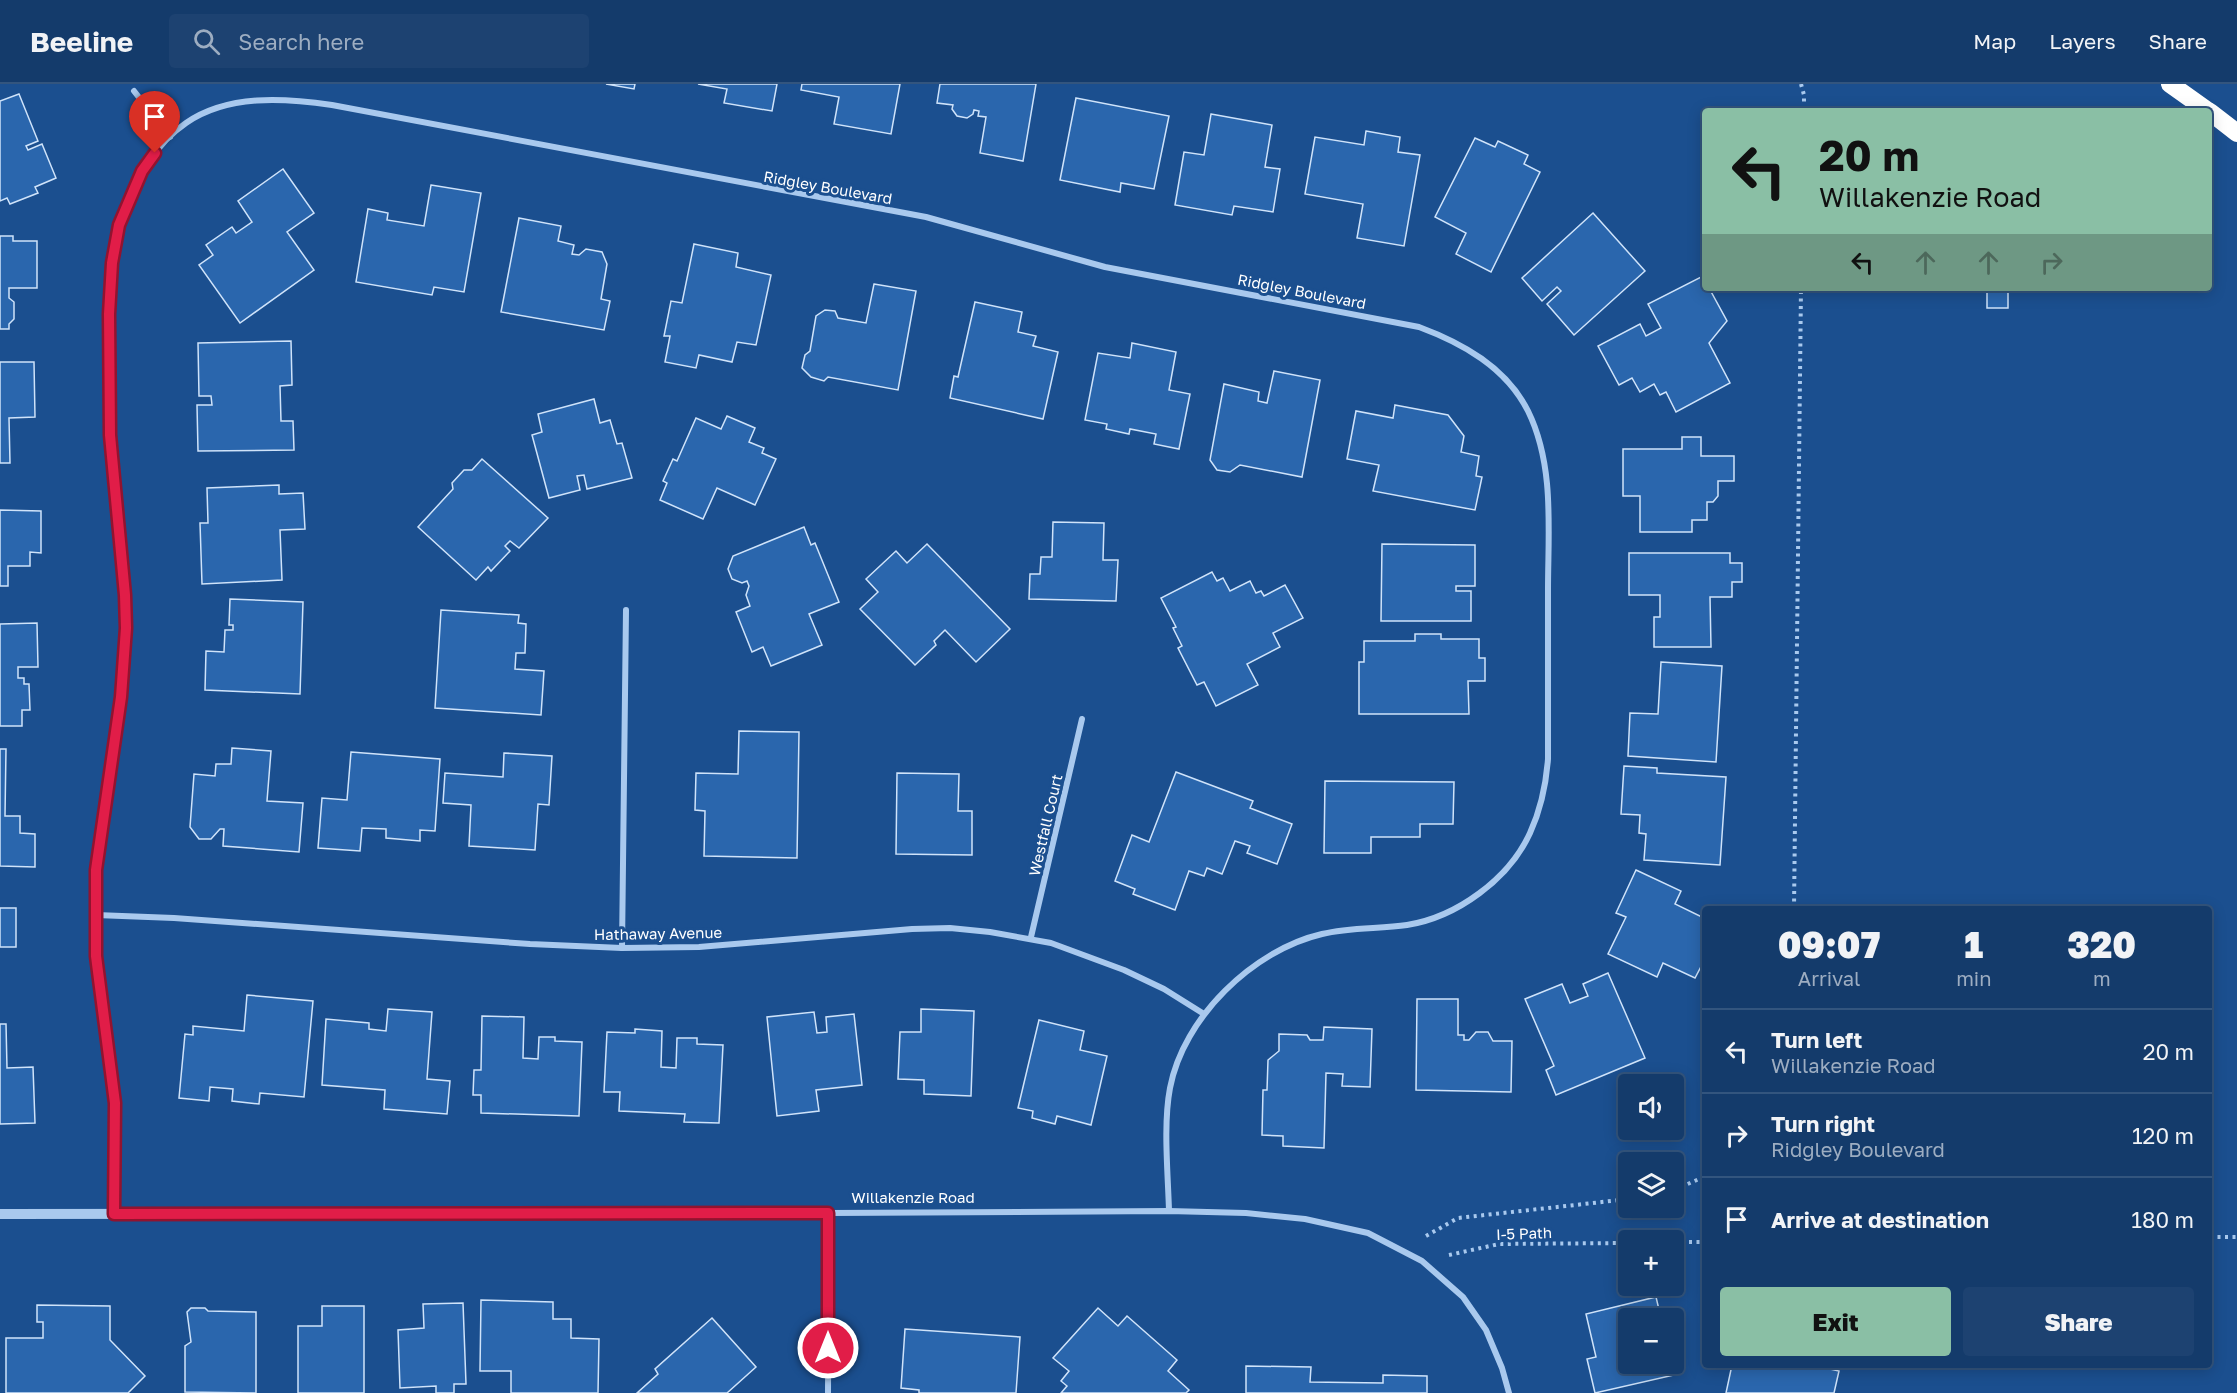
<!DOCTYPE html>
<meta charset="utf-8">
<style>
body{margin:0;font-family:"Golos Text",sans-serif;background:#1d4271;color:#f1f3f6;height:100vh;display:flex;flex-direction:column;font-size:22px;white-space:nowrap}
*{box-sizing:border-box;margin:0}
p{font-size:20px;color:#9dadc1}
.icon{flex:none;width:33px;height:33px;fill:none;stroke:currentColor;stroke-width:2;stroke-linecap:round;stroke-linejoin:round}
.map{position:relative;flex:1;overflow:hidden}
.side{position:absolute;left:1702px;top:822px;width:510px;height:462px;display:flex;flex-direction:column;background:#143b6b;border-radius:6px;box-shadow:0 3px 15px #0003,0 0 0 2px #33557e}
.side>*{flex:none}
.hud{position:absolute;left:1702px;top:24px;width:510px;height:183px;border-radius:6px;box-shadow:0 3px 15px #0003,0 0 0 2px #33557e;background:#8abfa5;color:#111;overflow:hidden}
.buttons{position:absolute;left:1618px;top:990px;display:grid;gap:12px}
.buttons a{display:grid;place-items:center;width:66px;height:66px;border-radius:6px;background:#143b6b;box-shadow:0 3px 15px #0003,0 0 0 2px #33557e;font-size:30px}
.pin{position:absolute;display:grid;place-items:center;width:51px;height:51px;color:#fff;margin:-62px -26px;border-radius:50% 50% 50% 0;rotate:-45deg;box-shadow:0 0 6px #0007}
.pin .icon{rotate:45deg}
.me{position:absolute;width:66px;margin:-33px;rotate:0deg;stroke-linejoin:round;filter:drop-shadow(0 0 4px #0008)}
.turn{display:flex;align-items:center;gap:21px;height:126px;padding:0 18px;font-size:27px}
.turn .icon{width:78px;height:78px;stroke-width:2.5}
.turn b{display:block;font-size:42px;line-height:51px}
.lanes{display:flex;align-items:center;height:57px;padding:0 18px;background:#0003;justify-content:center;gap:30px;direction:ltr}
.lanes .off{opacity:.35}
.eta{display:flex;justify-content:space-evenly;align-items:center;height:102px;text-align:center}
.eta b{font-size:36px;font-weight:800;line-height:42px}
.cta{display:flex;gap:12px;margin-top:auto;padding:12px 18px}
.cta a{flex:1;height:69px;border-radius:6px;background:#8abfa5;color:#111;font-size:24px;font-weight:800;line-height:69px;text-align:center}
.cta a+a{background:#1d4271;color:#f1f3f6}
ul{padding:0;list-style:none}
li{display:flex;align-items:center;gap:18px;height:84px;padding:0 18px;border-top:2px solid #33557e}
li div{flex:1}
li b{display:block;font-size:22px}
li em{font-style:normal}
header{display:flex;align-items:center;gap:36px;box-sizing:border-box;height:84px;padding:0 30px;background:#143b6b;border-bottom:2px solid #33557e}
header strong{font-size:28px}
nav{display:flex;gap:33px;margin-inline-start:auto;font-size:21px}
.search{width:420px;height:54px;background:#1d4271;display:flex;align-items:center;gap:15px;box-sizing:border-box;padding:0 21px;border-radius:6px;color:#9dadc1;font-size:22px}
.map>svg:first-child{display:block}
.building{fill:#2a66ad;stroke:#cfe3fa;stroke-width:1.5}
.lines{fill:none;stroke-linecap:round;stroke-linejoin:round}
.path{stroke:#a9c9ee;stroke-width:4;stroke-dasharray:3 4.5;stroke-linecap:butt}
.minor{stroke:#a9c9ee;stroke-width:6}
.tertiary{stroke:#a9c9ee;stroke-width:10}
.motorway{stroke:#fff;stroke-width:18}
.route-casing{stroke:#92132f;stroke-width:15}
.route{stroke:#e11d48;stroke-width:10}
.labels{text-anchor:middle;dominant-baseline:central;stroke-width:6;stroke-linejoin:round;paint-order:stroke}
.street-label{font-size:15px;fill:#fff;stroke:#1b4f8f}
</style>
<header>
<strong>Beeline</strong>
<div class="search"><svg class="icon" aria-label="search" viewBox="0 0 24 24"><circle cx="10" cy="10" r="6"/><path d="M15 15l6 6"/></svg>Search here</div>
<nav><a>Map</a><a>Layers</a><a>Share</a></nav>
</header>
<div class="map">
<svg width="2237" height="1309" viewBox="0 0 2237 1309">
<rect width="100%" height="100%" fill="#1b4f8f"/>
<!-- building -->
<g class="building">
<path d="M 606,0 L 635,0 L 634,5 Z"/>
<path d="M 698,0 L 777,0 L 772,27 L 724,19 L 727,5 Z"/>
<path d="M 802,0 L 900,0 L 891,50 L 834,40 L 839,13 L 801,6 Z"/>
<path d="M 940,0 L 1036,0 L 1023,77 L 980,69 L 986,33 L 978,32 L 979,27 L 974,26 L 973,30 L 967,34 L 957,32 L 952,25 L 953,21 L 937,19 Z"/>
<path d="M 19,10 L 38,57 L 26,62 L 28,66 L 42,60 L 56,94 L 35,103 L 38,109 L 10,120 L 7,114 L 0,117 L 0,17 Z"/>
<path d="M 1076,14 L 1169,32 L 1154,105 L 1121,99 L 1120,108 L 1060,96 Z"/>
<path d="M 1211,30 L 1272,41 L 1265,83 L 1280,85 L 1273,128 L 1234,122 L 1232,131 L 1175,121 L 1184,68 L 1204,71 Z"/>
<path d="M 1366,47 L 1400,53 L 1398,68 L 1420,71 L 1404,162 L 1357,154 L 1363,120 L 1305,110 L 1315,53 L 1364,61 Z"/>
<path d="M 1475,54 L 1495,63 L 1498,57 L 1528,71 L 1524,80 L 1540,88 L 1491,188 L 1456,170 L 1466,149 L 1435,133 Z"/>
<path d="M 283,85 L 314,129 L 287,148 L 314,186 L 240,239 L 199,181 L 213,171 L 206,161 L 232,143 L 236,149 L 252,138 L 238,117 Z"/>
<path d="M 431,101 L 481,109 L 464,208 L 434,203 L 432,211 L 356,198 L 368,125 L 388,129 L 387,136 L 424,142 Z"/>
<path d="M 1593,129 L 1645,187 L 1574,251 L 1547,220 L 1561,207 L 1557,203 L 1542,217 L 1522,194 Z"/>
<path d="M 519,134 L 561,142 L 558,157 L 574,161 L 572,170 L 579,171 L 586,165 L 602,168 L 607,180 L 601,215 L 610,217 L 604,246 L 501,228 Z"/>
<path d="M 0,152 L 13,152 L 13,157 L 37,157 L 37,204 L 9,204 L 9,214 L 14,218 L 14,235 L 9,240 L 9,245 L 0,245 Z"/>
<path d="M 694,160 L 738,169 L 736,183 L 771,191 L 756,261 L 737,258 L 732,278 L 699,271 L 696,284 L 665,278 L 670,252 L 664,252 L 671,217 L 682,219 Z"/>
<path d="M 1703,192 L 1706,204 L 1709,204 L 1727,237 L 1709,259 L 1730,299 L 1676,328 L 1666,308 L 1660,311 L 1654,300 L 1640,308 L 1632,294 L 1619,301 L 1598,262 L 1640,240 L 1646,252 L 1661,244 L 1648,220 Z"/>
<path d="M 874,200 L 916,207 L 898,306 L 828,293 L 824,297 L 811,293 L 802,284 L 805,271 L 810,267 L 816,232 L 825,226 L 835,227 L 838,234 L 866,239 Z"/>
<rect x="1987" y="204" width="21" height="20"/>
<path d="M 975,218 L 1022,228 L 1018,248 L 1036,252 L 1033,262 L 1058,268 L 1043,335 L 950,314 L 954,292 L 958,293 Z"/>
<path d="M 291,257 L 292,301 L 280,302 L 281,337 L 293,337 L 294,366 L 198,367 L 197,321 L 212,321 L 211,312 L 199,312 L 198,259 Z"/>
<path d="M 1132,259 L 1176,268 L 1169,306 L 1190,310 L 1179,365 L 1154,360 L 1156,350 L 1130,345 L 1129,350 L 1106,345 L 1107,340 L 1085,336 L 1098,269 L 1130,274 Z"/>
<path d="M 0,278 L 34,278 L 35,333 L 9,334 L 10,379 L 0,379 Z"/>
<path d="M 1274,287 L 1320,296 L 1302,393 L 1240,381 L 1230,388 L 1217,386 L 1210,376 L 1224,300 L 1259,308 L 1258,317 L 1267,319 Z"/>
<path d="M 594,315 L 600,339 L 610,336 L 617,360 L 622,359 L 632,394 L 587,405 L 584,391 L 577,392 L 580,406 L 549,414 L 532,351 L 542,348 L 538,330 Z"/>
<path d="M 1395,321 L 1448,331 L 1464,352 L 1461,368 L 1479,372 L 1476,392 L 1482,393 L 1475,426 L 1373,407 L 1379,381 L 1347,375 L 1356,327 L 1393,334 Z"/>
<path d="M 727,332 L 755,344 L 749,358 L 764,364 L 762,369 L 776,375 L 755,421 L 717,404 L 703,435 L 660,416 L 667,399 L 663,397 L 673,375 L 677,377 L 696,334 L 721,345 Z"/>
<path d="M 1682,353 L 1701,353 L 1701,372 L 1734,372 L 1734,397 L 1718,397 L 1718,412 L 1713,418 L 1707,418 L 1707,436 L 1692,436 L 1692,448 L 1640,448 L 1640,412 L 1623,412 L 1623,365 L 1682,365 Z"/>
<path d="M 482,375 L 548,434 L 519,464 L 510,457 L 505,462 L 510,467 L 491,487 L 488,483 L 476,496 L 418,443 L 453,405 L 452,399 L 464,386 L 472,386 Z"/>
<path d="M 279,401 L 279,410 L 303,409 L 305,445 L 280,446 L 282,496 L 202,500 L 200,439 L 208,439 L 207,404 Z"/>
<path d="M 0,426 L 41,427 L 41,469 L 30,468 L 30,482 L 8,482 L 8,502 L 0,502 Z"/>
<path d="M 1053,438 L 1104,439 L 1103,476 L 1118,476 L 1116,517 L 1029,515 L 1030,490 L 1040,490 L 1041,473 L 1052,473 Z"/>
<path d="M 804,443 L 811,461 L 815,459 L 839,518 L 809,530 L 822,561 L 771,582 L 763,563 L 752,568 L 736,528 L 750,522 L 746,511 L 749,502 L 747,497 L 742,499 L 732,495 L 728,485 L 733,472 Z"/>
<path d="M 927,460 L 1010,545 L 976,578 L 945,546 L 934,557 L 936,561 L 915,581 L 860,525 L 878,508 L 866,495 L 896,467 L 907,479 Z"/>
<path d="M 1382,460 L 1475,461 L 1475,502 L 1456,502 L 1456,507 L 1471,507 L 1471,537 L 1381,537 Z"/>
<path d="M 1629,469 L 1730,469 L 1730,479 L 1742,479 L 1742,498 L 1732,498 L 1732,513 L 1710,513 L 1711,563 L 1654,563 L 1654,533 L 1660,533 L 1660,511 L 1629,511 Z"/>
<path d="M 1212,488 L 1217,497 L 1223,494 L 1230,507 L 1250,497 L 1256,509 L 1261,507 L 1264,512 L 1285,501 L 1303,534 L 1273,549 L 1280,563 L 1247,580 L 1258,601 L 1216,622 L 1204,598 L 1197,601 L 1178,564 L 1182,562 L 1173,544 L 1176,543 L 1161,514 Z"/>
<path d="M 230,515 L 303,518 L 300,610 L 205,606 L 206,567 L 224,568 L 225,546 L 233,546 L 233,541 L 229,541 Z"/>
<path d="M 441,526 L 519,531 L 518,539 L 526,540 L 525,569 L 516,569 L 515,585 L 544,587 L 541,631 L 435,624 Z"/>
<path d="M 37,539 L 38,583 L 18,583 L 18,594 L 24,594 L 24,600 L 29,600 L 30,626 L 22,626 L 22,642 L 0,642 L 0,540 Z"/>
<path d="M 1415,550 L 1441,550 L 1441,555 L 1479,555 L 1479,574 L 1485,574 L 1485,597 L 1468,597 L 1469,630 L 1359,630 L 1359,578 L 1364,578 L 1364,557 L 1415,557 Z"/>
<path d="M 1661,578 L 1722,582 L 1716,678 L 1628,672 L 1630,629 L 1658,630 Z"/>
<path d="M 739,647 L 799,648 L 797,774 L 704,772 L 705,727 L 695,726 L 696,689 L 738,690 Z"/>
<path d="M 232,664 L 271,667 L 267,717 L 303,719 L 299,768 L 223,762 L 224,745 L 220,745 L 211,755 L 199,755 L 190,743 L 194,690 L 215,692 L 216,680 L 231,680 Z"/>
<path d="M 0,665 L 6,665 L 5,732 L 20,732 L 20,749 L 35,750 L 35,783 L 0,782 Z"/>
<path d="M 351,668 L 440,675 L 435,747 L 420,746 L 420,757 L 386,754 L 386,745 L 362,744 L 360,767 L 318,764 L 322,714 L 347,716 Z"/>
<path d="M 504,669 L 552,672 L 549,721 L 538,720 L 535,766 L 469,762 L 471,721 L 443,719 L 445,689 L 503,693 Z"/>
<path d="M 1624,682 L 1657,684 L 1657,689 L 1726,693 L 1720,781 L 1644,776 L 1646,750 L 1639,749 L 1640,731 L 1621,730 Z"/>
<path d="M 1176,688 L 1253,717 L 1250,724 L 1292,740 L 1277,780 L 1247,769 L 1250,762 L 1235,757 L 1222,790 L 1207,784 L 1204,792 L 1189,787 L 1175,826 L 1133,810 L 1135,805 L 1115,797 L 1132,751 L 1149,758 Z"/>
<path d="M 897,689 L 959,690 L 958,727 L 972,727 L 972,771 L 896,770 Z"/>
<path d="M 1325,697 L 1454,698 L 1453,740 L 1420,740 L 1420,753 L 1371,753 L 1371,769 L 1324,769 Z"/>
<path d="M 1636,786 L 1681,807 L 1675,820 L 1706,835 L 1706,873 L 1695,894 L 1663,879 L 1657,893 L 1608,870 L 1626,833 L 1616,829 Z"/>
<rect x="0" y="824" width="16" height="39"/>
<path d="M 1608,889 L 1645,974 L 1556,1011 L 1546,986 L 1554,982 L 1525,915 L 1562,900 L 1570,919 L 1588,912 L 1583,900 Z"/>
<path d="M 247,911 L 313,917 L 304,1013 L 260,1009 L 259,1020 L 232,1017 L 233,1005 L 210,1003 L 209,1017 L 179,1014 L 185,950 L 193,951 L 193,942 L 244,947 Z"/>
<path d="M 1417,915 L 1458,915 L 1458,951 L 1464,951 L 1464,956 L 1469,956 L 1476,948 L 1488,948 L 1493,957 L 1512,957 L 1511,1008 L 1416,1006 Z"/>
<path d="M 388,925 L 432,928 L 427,995 L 450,997 L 447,1030 L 384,1025 L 385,1006 L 322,1001 L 326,935 L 369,939 L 369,945 L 386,947 Z"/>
<path d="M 921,925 L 974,927 L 971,1012 L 924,1010 L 924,996 L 898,995 L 900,948 L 921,948 Z"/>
<path d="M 814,928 L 817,949 L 827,948 L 826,933 L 854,930 L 862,1001 L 816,1006 L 819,1027 L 777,1032 L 767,933 Z"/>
<path d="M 482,932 L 524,933 L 523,974 L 538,975 L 539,953 L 555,953 L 555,957 L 582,958 L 579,1032 L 481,1029 L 481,1011 L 473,1011 L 474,986 L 481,986 Z"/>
<path d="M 1039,936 L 1084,947 L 1080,966 L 1107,972 L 1091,1041 L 1057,1032 L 1055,1040 L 1032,1034 L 1033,1027 L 1018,1024 Z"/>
<path d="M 0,940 L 6,940 L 7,984 L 33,983 L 35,1039 L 0,1040 Z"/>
<path d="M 1324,943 L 1372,945 L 1370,1003 L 1342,1002 L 1343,990 L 1326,989 L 1324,1064 L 1283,1062 L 1283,1052 L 1262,1051 L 1263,1006 L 1267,1006 L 1268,976 L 1279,967 L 1279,950 L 1307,951 L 1310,956 L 1323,956 Z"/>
<path d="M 635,945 L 662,947 L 661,983 L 676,984 L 677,954 L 697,954 L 697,960 L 723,961 L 719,1039 L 684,1038 L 685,1030 L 619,1027 L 620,1008 L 604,1008 L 607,948 L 635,949 Z"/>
<path d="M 1656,1213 L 1661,1234 L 1629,1234 L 1629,1280 L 1671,1280 L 1674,1291 L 1595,1309 L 1587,1275 L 1596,1273 L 1586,1230 Z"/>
<path d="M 481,1216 L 553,1218 L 553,1235 L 571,1235 L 571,1254 L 599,1255 L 598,1309 L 511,1309 L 511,1287 L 480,1287 Z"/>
<path d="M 463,1219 L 466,1300 L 454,1300 L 454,1309 L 436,1309 L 436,1302 L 400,1304 L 398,1246 L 424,1244 L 423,1220 Z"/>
<path d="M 37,1221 L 110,1222 L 110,1256 L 145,1292 L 128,1309 L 6,1309 L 6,1254 L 43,1254 L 43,1238 L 37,1238 Z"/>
<path d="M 322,1222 L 364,1222 L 364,1309 L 298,1309 L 298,1242 L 322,1242 Z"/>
<path d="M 191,1224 L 205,1224 L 208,1227 L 256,1228 L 256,1309 L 185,1308 L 185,1262 L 191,1258 L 187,1228 Z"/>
<path d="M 1098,1224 L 1118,1242 L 1127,1232 L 1177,1276 L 1168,1287 L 1189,1306 L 1186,1309 L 1061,1309 L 1067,1302 L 1061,1297 L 1069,1287 L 1053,1274 Z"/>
<path d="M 712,1234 L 756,1283 L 727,1309 L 637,1309 L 658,1290 L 655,1285 Z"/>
<path d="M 905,1245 L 1020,1253 L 1016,1309 L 919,1309 L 919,1306 L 901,1304 Z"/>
<path d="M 1732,1281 L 1812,1281 L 1839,1287 L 1834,1309 L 1726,1309 Z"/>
<path d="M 1246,1282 L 1311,1283 L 1310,1298 L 1383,1299 L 1383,1291 L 1427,1292 L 1427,1309 L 1246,1309 Z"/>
</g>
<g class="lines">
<!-- path -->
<g class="path">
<path d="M 1801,0 L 1804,11 L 1804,27"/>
<path d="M 1794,825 L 1801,204"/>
<path d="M 1674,1106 L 1706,1092"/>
<path d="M 1426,1152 L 1458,1134 L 1629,1115"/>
<path d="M 2210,1153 L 2237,1153"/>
<path d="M 1674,1158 L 1706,1158"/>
<path d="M 1449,1171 L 1499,1160 L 1629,1159"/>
</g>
<!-- minor -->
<g class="minor">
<path d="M 134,7 L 170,53"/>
<path d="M 96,831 L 174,834 L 530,860 L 622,864 L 699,863 L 912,845 L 950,844 L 990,848 L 1051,859 L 1124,886 L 1164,905 L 1204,930"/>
<path d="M 1031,853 L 1082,635"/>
<path d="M 622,864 L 626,526"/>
<path d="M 114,1130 L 115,1019 L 96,872 L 96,786 L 121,613 L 126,544 L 125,511 C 117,422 106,333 108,243 C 109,209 110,172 120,140 C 132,102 152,62 186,39 C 228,10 284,14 332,21 L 926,133 L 1105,183 L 1419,243 C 1462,259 1506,283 1528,327 C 1555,382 1548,447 1548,506 C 1548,562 1548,618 1548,675 C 1546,701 1541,725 1530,749 C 1509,795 1457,833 1407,841 C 1379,845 1350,843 1322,850 C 1253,866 1183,934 1170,1004 C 1163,1041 1168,1089 1169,1127"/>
<path d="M 828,1309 L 829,1129 L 1169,1127 L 1246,1129 L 1305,1135 L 1368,1149 L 1422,1177 L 1463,1213 L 1486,1246 L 1502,1284 L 1509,1309"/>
</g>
<!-- tertiary -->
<path class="tertiary" d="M 0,1130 L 829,1129"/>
<!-- motorway -->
<g class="motorway">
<path d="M 2170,0 L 2208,27"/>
<path d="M 2210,28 L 2237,49"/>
</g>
</g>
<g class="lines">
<defs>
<path id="route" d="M 155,69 L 142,87 L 119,141 L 112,179 L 109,230 L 110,351 L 125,511 L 126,544 L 121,613 L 96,786 L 96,872 L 115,1019 L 114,1130 L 828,1129 L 828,1264"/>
</defs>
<!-- route casing -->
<use href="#route" class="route-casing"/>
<!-- route -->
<use href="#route" class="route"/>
</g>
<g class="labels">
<!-- street labels -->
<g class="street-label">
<text transform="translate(828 103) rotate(10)">Ridgley Boulevard</text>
<text transform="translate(1302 207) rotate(11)">Ridgley Boulevard</text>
<text transform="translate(1045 741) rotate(-77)">Westfall Court</text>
<text transform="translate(658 849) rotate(-1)">Hathaway Avenue</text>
<text x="913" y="1113">Willakenzie Road</text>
<text transform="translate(1524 1149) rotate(-2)">I-5 Path</text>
</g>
</g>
</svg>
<div class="buttons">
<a><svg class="icon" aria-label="sound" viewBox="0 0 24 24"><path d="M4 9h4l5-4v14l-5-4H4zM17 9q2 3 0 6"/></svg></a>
<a><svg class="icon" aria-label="layers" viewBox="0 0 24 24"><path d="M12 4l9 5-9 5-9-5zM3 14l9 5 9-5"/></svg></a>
<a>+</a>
<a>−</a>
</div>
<div class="pin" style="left:155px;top:69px;background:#d93025"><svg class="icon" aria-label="arrive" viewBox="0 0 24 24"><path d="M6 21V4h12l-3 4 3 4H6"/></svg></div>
<svg class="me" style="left:828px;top:1264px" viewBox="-20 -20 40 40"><circle r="17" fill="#e11d48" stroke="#fff" stroke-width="3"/><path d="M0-11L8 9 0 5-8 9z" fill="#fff"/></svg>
<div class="hud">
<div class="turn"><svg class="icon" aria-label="left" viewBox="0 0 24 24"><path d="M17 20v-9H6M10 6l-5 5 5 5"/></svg><div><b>20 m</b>Willakenzie Road</div></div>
<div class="lanes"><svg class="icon" aria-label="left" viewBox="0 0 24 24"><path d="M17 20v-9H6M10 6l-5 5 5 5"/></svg><svg class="icon off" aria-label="ahead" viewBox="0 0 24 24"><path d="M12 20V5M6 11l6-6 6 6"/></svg><svg class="icon off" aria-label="ahead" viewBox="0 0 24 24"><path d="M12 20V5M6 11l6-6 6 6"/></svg><svg class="icon off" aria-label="right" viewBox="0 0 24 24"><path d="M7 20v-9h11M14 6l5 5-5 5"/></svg></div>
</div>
<section class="side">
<div class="eta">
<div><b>09:07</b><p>Arrival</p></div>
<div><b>1</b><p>min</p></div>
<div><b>320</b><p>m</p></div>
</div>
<ul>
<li><svg class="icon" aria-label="left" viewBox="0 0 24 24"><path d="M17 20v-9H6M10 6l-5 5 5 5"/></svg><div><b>Turn left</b><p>Willakenzie Road</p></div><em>20 m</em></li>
<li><svg class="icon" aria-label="right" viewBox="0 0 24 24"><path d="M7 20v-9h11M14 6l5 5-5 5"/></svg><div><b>Turn right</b><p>Ridgley Boulevard</p></div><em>120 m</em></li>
<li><svg class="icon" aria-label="arrive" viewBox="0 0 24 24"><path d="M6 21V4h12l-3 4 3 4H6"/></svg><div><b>Arrive at destination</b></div><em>180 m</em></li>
</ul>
<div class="cta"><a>Exit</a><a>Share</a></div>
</section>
</div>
